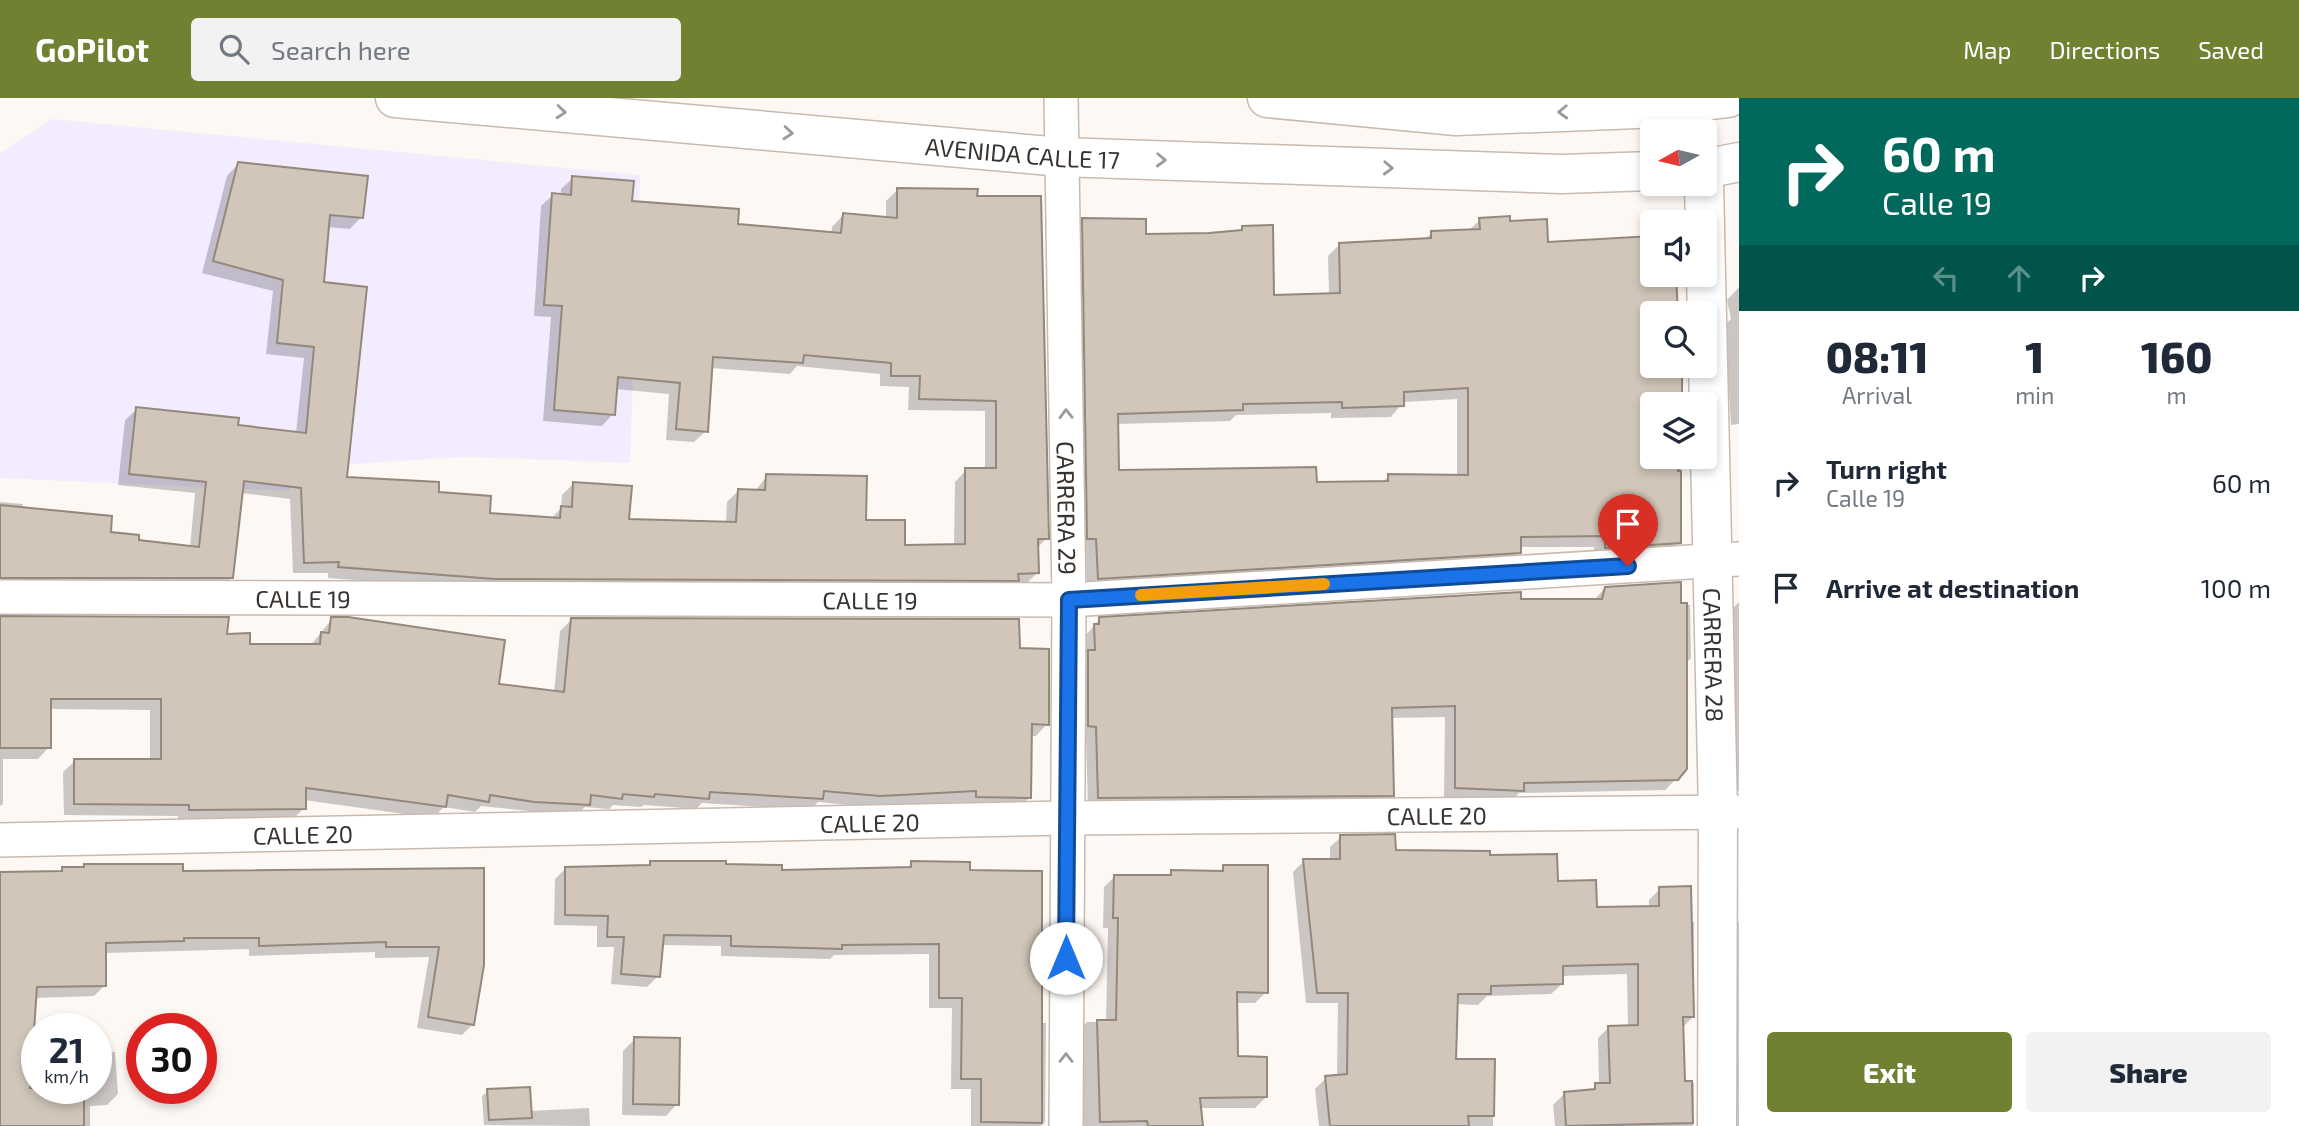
<!DOCTYPE html>
<style>
body{margin:0;font-family:"Exo 2",sans-serif;background:#f2f2f3;color:#1f2937;height:100vh;display:flex;flex-direction:column;font-size:26px;white-space:nowrap}
*{box-sizing:border-box;margin:0}
p{font-size:23px;color:#747a83}
.icon{flex:none;width:38px;height:38px;fill:none;stroke:currentColor;stroke-width:2;stroke-linecap:round;stroke-linejoin:round}
.map{position:relative;flex:1;overflow:hidden}
.side{display:flex;flex-direction:column;background:#fff;width:560px}
.side>*{flex:none}
.hud{background:#00695c;color:#fff;overflow:hidden}
.needle{width:46px;rotate:262deg}
.controls{position:absolute;left:1640px;top:21px;display:grid;gap:14px}
.controls a{display:grid;place-items:center;width:77px;height:77px;border-radius:7px;background:#fff;box-shadow:0 4px 10px #0003;font-size:35px}
.speed{position:absolute;left:21px;top:915px;display:flex;gap:14px;font-size:35px;font-weight:700;text-align:center}
.speed>*{display:grid;place-content:center;width:91px;height:91px;border-radius:50%;background:#fff;box-shadow:0 4px 10px #0003;line-height:1}
.speed small{font-size:18px;font-weight:400}
.speed .limit{border:10px solid #d22;background:#fff;color:#111}
.pin{position:absolute;display:grid;place-items:center;width:60px;height:60px;color:#fff;margin:-72px -30px;border-radius:50% 50% 50% 0;rotate:-45deg;box-shadow:0 0 7px #0007}
.pin .icon{rotate:45deg}
.me{position:absolute;width:77px;margin:-38px;rotate:0deg;stroke-linejoin:round;filter:drop-shadow(0 0 5px #0008)}
.turn{display:flex;align-items:center;gap:24px;height:147px;padding:0 28px;font-size:32px}
.turn .icon{width:91px;height:91px;stroke-width:2.5}
.turn b{display:block;font-size:49px;line-height:60px}
.lanes{display:flex;align-items:center;height:66px;padding:0 28px;background:#0003;justify-content:center;gap:35px;direction:ltr}
.lanes .off{opacity:.35}
.eta{display:flex;justify-content:space-evenly;align-items:center;height:119px;text-align:center}
.eta b{font-size:42px;font-weight:800;line-height:49px}
.cta{display:flex;gap:14px;margin-top:auto;padding:14px 28px}
.cta a{flex:1;height:80px;border-radius:7px;background:#708232;color:#fff;font-size:28px;font-weight:800;line-height:80px;text-align:center}
.cta a+a{background:#f2f2f3;color:#1f2937}
ul{padding:0;list-style:none}
li{display:flex;align-items:center;gap:21px;height:105px;padding:0 28px}
li div{flex:1}
li b{display:block;font-size:26px}
li em{font-style:normal}
header{display:flex;align-items:center;gap:42px;box-sizing:border-box;height:98px;padding:0 35px;background:#708232;color:#fff}
header strong{font-size:33px}
nav{display:flex;gap:38px;margin-inline-start:auto;font-size:24px}
.search{width:490px;height:63px;background:#f2f2f3;display:flex;align-items:center;gap:18px;box-sizing:border-box;padding:0 24px;border-radius:7px;color:#747a83;font-size:26px}
main{display:flex;flex:1;min-height:0}
.map>svg:first-child{display:block}
.industrial{fill:#f2ecfe}
.shadow{fill:#0003;fill-rule:evenodd}
.building{fill:#d1c6b9;stroke:#93887c;stroke-width:2;fill-rule:evenodd}
.lines{fill:none;stroke-linecap:round;stroke-linejoin:round}
.street-casing{stroke:#c8baaf;stroke-width:36}
.secondary-casing{stroke:#c8baaf;stroke-width:41}
.street{stroke:#fff;stroke-width:33}
.secondary{stroke:#fff;stroke-width:38}
.oneway{stroke:#9c9997}
.route-casing{stroke:#114b97;stroke-width:18}
.route{stroke:#1a73e8;stroke-width:12}
.slow{stroke:#f59e0b;stroke-width:12}
.labels{text-anchor:middle;dominant-baseline:central;stroke-width:5;stroke-linejoin:round;paint-order:stroke}
.street-label{font-size:24px;fill:#39332f;stroke:#fef8f4}
</style>
<header>
<strong>GoPilot</strong>
<div class="search"><svg class="icon" aria-label="search" viewBox="0 0 24 24"><circle cx="10" cy="10" r="6"/><path d="M15 15l6 6"/></svg>Search here</div>
<nav><a>Map</a><a>Directions</a><a>Saved</a></nav>
</header>
<main>
<div class="map">
<svg width="1739" height="1028" viewBox="0 0 1739 1028">
<rect width="100%" height="100%" fill="#fef8f4"/>
<!-- industrial -->
<path class="industrial" d="M 52,21 L 640,77 L 630,365 L 464,359 L 291,370 L 289,393 L 0,380 L 0,55 Z"/>
<!-- shadow -->
<g class="shadow">
<path d="M 238,66 L 361,119 L 350,131 L 327,129 L 322,186 L 345,380 L 437,396 L 488,416 L 551,421 L 561,410 L 562,397 L 574,385 L 627,422 L 726,425 L 727,404 L 738,393 L 755,393 L 767,378 L 864,424 L 903,449 L 954,448 L 955,384 L 966,372 L 985,372 L 985,313 L 908,312 L 909,289 L 880,288 L 880,276 L 797,268 L 790,276 L 711,270 L 706,333 L 694,344 L 666,342 L 669,296 L 615,291 L 613,316 L 602,328 L 543,323 L 551,219 L 534,218 L 541,108 L 553,97 L 561,98 L 561,91 L 573,80 L 630,105 L 736,128 L 831,136 L 832,129 L 843,117 L 886,121 L 886,103 L 898,91 L 976,92 L 1047,440 L 1037,450 L 1037,475 L 1026,486 L 482,492 L 328,480 L 328,475 L 293,475 L 290,401 L 241,395 L 231,480 L 220,491 L 0,491 L 0,404 L 23,406 L 22,411 L 137,444 L 190,450 L 195,395 L 118,387 L 125,322 L 137,311 L 296,335 L 304,260 L 266,256 L 273,193 L 202,175 L 227,78 Z"/>
<path d="M 1083,122 L 1144,138 L 1238,134 L 1243,129 L 1273,199 L 1329,197 L 1328,158 L 1339,147 L 1424,142 L 1432,135 L 1468,133 L 1480,122 L 1508,125 L 1546,146 L 1652,140 L 1652,177 L 1675,177 L 1677,215 L 1652,215 L 1652,268 L 1680,268 L 1682,286 L 1681,306 L 1652,306 L 1652,359 L 1681,359 L 1679,445 L 1668,456 L 1594,461 L 1594,449 L 1519,449 L 1519,454 L 1507,466 L 1087,492 L 1086,452 L 1076,452 L 1071,134 ZM 1457,301 L 1457,378 L 1389,378 L 1381,385 L 1315,386 L 1117,374 L 1116,326 L 1230,323 L 1236,317 L 1331,315 L 1331,320 L 1391,319 L 1403,304 Z"/>
<path d="M 1739,189 L 1739,326 L 1731,327 L 1728,277 L 1719,232 L 1731,221 L 1727,202 Z"/>
<path d="M 1605,490 L 1690,507 L 1691,560 L 1684,567 L 1676,681 L 1665,692 L 1519,695 L 1511,704 L 1444,700 L 1445,619 L 1390,620 L 1392,697 L 1381,708 L 1088,711 L 1086,639 L 1077,639 L 1084,539 L 1100,521 L 1594,502 Z"/>
<path d="M 1739,504 L 1739,693 L 1737,693 L 1731,512 Z"/>
<path d="M 0,520 L 225,538 L 248,547 L 310,548 L 332,521 L 497,587 L 554,595 L 560,533 L 571,522 L 1018,551 L 1047,626 L 1036,638 L 1030,638 L 1030,699 L 1018,711 L 965,710 L 966,704 L 867,709 L 818,704 L 810,712 L 702,705 L 696,711 L 644,707 L 641,709 L 613,707 L 609,711 L 585,709 L 576,718 L 481,708 L 475,714 L 444,709 L 433,720 L 304,702 L 304,710 L 292,722 L 178,723 L 178,718 L 64,717 L 63,674 L 75,663 L 150,663 L 150,612 L 49,611 L 49,649 L 38,661 L 3,661 L 3,706 L 0,708 Z"/>
<path d="M 1341,739 L 1394,754 L 1488,759 L 1556,785 L 1595,811 L 1649,810 L 1649,802 L 1660,791 L 1690,824 L 1694,824 L 1694,918 L 1683,929 L 1683,985 L 1694,985 L 1693,1028 L 1555,1028 L 1553,1007 L 1564,996 L 1589,994 L 1599,987 L 1598,940 L 1609,929 L 1628,929 L 1627,876 L 1561,878 L 1562,886 L 1551,896 L 1487,898 L 1478,907 L 1456,906 L 1454,962 L 1493,963 L 1493,1028 L 1319,1028 L 1315,991 L 1326,980 L 1337,979 L 1338,905 L 1306,905 L 1293,774 L 1304,763 L 1330,763 L 1330,749 Z"/>
<path d="M 651,765 L 780,774 L 906,771 L 912,765 L 968,774 L 1039,925 L 1046,925 L 1045,1024 L 1041,1028 L 971,1028 L 971,991 L 951,991 L 952,910 L 929,910 L 929,856 L 834,857 L 830,861 L 721,858 L 721,848 L 661,847 L 658,878 L 647,889 L 611,886 L 614,849 L 597,849 L 597,828 L 554,827 L 555,781 L 566,770 L 646,769 Z"/>
<path d="M 85,768 L 182,774 L 482,772 L 473,926 L 462,937 L 417,930 L 429,859 L 375,860 L 375,854 L 249,858 L 249,851 L 105,855 L 105,887 L 94,898 L 35,900 L 30,960 L 37,959 L 37,990 L 96,990 L 96,955 L 115,954 L 118,996 L 107,1007 L 90,1008 L 90,1028 L 0,1028 L 0,776 L 58,775 L 62,771 L 82,771 Z"/>
<path d="M 1224,769 L 1266,894 L 1255,905 L 1236,905 L 1237,960 L 1266,999 L 1255,1010 L 1199,1010 L 1201,1028 L 1075,1028 L 1076,935 L 1087,924 L 1106,924 L 1108,830 L 1103,830 L 1104,789 L 1115,778 L 1167,779 L 1172,774 L 1218,775 Z"/>
<path d="M 1739,824 L 1739,1028 L 1729,1028 L 1729,833 Z"/>
<path d="M 635,941 L 677,1006 L 666,1018 L 622,1017 L 623,953 Z"/>
<path d="M 488,993 L 530,1013 L 589,1010 L 590,1028 L 484,1027 L 482,998 Z"/>
</g>
<!-- building -->
<g class="building">
<path d="M 238,64 L 368,78 L 363,120 L 330,117 L 324,184 L 367,189 L 347,379 L 439,384 L 439,394 L 491,398 L 490,415 L 560,420 L 561,408 L 572,409 L 573,384 L 632,388 L 629,421 L 736,424 L 738,391 L 765,392 L 766,376 L 867,378 L 866,422 L 905,422 L 905,447 L 965,446 L 965,370 L 996,370 L 996,303 L 919,301 L 920,278 L 891,278 L 891,265 L 804,257 L 803,265 L 713,259 L 708,334 L 676,331 L 680,285 L 618,279 L 615,317 L 554,312 L 562,208 L 544,207 L 552,95 L 571,97 L 572,78 L 634,83 L 632,103 L 739,111 L 738,126 L 841,135 L 843,115 L 897,120 L 897,90 L 978,91 L 977,98 L 1041,98 L 1049,441 L 1038,441 L 1039,475 L 1018,476 L 1019,483 L 495,481 L 338,469 L 339,464 L 304,465 L 301,390 L 244,383 L 233,480 L 0,480 L 0,407 L 112,418 L 111,434 L 139,437 L 139,442 L 199,449 L 206,384 L 129,376 L 136,309 L 239,320 L 238,327 L 306,335 L 314,249 L 277,245 L 283,182 L 213,163 Z"/>
<path d="M 1510,118 L 1510,123 L 1547,121 L 1548,144 L 1652,138 L 1652,177 L 1676,177 L 1678,215 L 1652,215 L 1652,268 L 1682,268 L 1682,306 L 1652,306 L 1652,359 L 1678,359 L 1678,373 L 1681,373 L 1681,445 L 1605,450 L 1605,438 L 1521,439 L 1521,455 L 1098,481 L 1096,441 L 1087,441 L 1082,120 L 1146,121 L 1146,136 L 1209,135 L 1242,132 L 1242,128 L 1273,127 L 1274,197 L 1340,195 L 1339,145 L 1431,140 L 1431,133 L 1480,131 L 1479,120 ZM 1468,290 L 1468,377 L 1388,376 L 1388,383 L 1317,384 L 1316,369 L 1119,372 L 1118,316 L 1243,312 L 1243,306 L 1342,304 L 1342,310 L 1404,308 L 1404,294 Z"/>
<path d="M 1681,484 L 1681,505 L 1687,505 L 1687,671 L 1678,682 L 1524,685 L 1524,693 L 1455,690 L 1455,608 L 1392,610 L 1394,698 L 1098,700 L 1096,629 L 1088,628 L 1088,552 L 1095,552 L 1094,526 L 1099,526 L 1099,519 L 1521,494 L 1521,501 L 1602,501 L 1605,489 Z"/>
<path d="M 0,518 L 229,519 L 227,536 L 250,535 L 250,546 L 320,546 L 321,534 L 329,535 L 331,519 L 348,519 L 505,542 L 499,586 L 564,594 L 571,520 L 1019,521 L 1020,550 L 1049,551 L 1049,627 L 1032,626 L 1031,700 L 976,699 L 976,693 L 880,698 L 824,693 L 823,701 L 710,694 L 709,701 L 655,696 L 654,699 L 623,696 L 622,701 L 591,697 L 590,707 L 534,704 L 490,697 L 489,704 L 448,697 L 446,709 L 306,690 L 306,711 L 189,712 L 189,707 L 74,706 L 74,661 L 161,661 L 161,601 L 51,601 L 51,650 L 0,650 Z"/>
<path d="M 1395,736 L 1396,752 L 1490,753 L 1490,757 L 1557,756 L 1558,783 L 1596,782 L 1597,809 L 1659,808 L 1659,789 L 1691,788 L 1694,919 L 1683,919 L 1685,983 L 1692,983 L 1693,1025 L 1566,1028 L 1564,994 L 1595,991 L 1595,985 L 1610,985 L 1608,928 L 1638,927 L 1638,866 L 1563,868 L 1563,886 L 1491,888 L 1491,896 L 1458,896 L 1456,961 L 1495,961 L 1494,1018 L 1468,1018 L 1469,1028 L 1330,1028 L 1325,978 L 1347,976 L 1348,895 L 1317,895 L 1303,761 L 1340,761 L 1340,737 Z"/>
<path d="M 650,763 L 726,763 L 726,766 L 782,767 L 782,772 L 911,769 L 911,763 L 970,764 L 970,772 L 1042,773 L 1042,1025 L 981,1024 L 981,981 L 961,981 L 962,900 L 939,900 L 939,846 L 842,847 L 842,851 L 731,848 L 731,838 L 664,837 L 660,879 L 621,876 L 624,839 L 607,839 L 608,818 L 565,817 L 565,769 L 650,767 Z"/>
<path d="M 84,766 L 183,766 L 183,773 L 484,770 L 484,867 L 474,927 L 428,919 L 439,849 L 386,849 L 386,844 L 259,848 L 259,840 L 184,840 L 184,843 L 106,845 L 106,888 L 37,889 L 30,990 L 84,990 L 84,1028 L 0,1028 L 0,774 L 62,773 L 62,769 L 84,769 Z"/>
<path d="M 1223,767 L 1268,767 L 1268,895 L 1237,894 L 1238,958 L 1267,959 L 1267,999 L 1200,1000 L 1203,1028 L 1148,1028 L 1147,1023 L 1100,1024 L 1097,922 L 1116,922 L 1118,820 L 1113,820 L 1114,777 L 1171,777 L 1171,772 L 1223,773 Z"/>
<path d="M 634,939 L 680,940 L 679,1007 L 633,1006 Z"/>
<path d="M 530,989 L 532,1020 L 489,1022 L 487,991 Z"/>
</g>
<g class="lines">
<defs>
<g id="street">
<path id="s1" d="M 1061,0 L 1069,502 L 1066,1028"/>
<path id="s2" d="M 0,499 L 1069,502 L 1739,461"/>
<path id="s3" d="M 0,742 L 1066,720 L 1739,714"/>
</g>
<g id="secondary">
<path id="s4" d="M 395,0 L 1061,59 L 1562,76 L 1652,73"/>
<path d="M 1267,0 L 1456,18 L 1638,11 L 1728,0"/>
<path d="M 1704,71 L 1739,64"/>
<path id="s5" d="M 1704,86 L 1718,714 L 1717,1028"/>
</g>
</defs>
<!-- street casing -->
<use href="#street" class="street-casing"/>
<!-- secondary casing -->
<use href="#secondary" class="secondary-casing"/>
<!-- street -->
<use href="#street" class="street"/>
<!-- secondary -->
<use href="#secondary" class="secondary"/>
</g>
<!-- one-way arrows -->
<defs><path id="oneway-chevron" d="M-2-3.5L2.5 0L-2 3.5" fill="none" stroke-width="1.6" stroke-linecap="round" stroke-linejoin="round" transform="scale(1.75)"/></defs>
<g class="oneway">
<use href="#oneway-chevron" transform="translate(561 14) rotate(5)"/>
<use href="#oneway-chevron" transform="translate(1563 14) rotate(178)"/>
<use href="#oneway-chevron" transform="translate(788 35) rotate(5)"/>
<use href="#oneway-chevron" transform="translate(1161 62) rotate(2)"/>
<use href="#oneway-chevron" transform="translate(1388 70) rotate(2)"/>
<use href="#oneway-chevron" transform="translate(1066 316) rotate(-91)"/>
<use href="#oneway-chevron" transform="translate(1066 960) rotate(-90)"/>
</g>
<g class="lines">
<defs>
<path id="route" d="M 1066,860 L 1069,502 L 1628,468"/>
</defs>
<!-- route casing -->
<use href="#route" class="route-casing"/>
<!-- route -->
<use href="#route" class="route"/>
<!-- slow -->
<path class="slow" d="M 1141,497 L 1324,486"/>
</g>
<g class="labels">
<!-- street labels -->
<g class="street-label">
<text stroke="none"><textPath href="#s4" startOffset="630">AVENIDA CALLE 17</textPath></text>
<text stroke="none"><textPath href="#s1" startOffset="410">CARRERA 29</textPath></text>
<text stroke="none"><textPath href="#s2" startOffset="303">CALLE 19</textPath></text>
<text stroke="none"><textPath href="#s2" startOffset="870">CALLE 19</textPath></text>
<text stroke="none"><textPath href="#s5" startOffset="471">CARRERA 28</textPath></text>
<text stroke="none"><textPath href="#s3" startOffset="1437">CALLE 20</textPath></text>
<text stroke="none"><textPath href="#s3" startOffset="870">CALLE 20</textPath></text>
<text stroke="none"><textPath href="#s3" startOffset="303">CALLE 20</textPath></text>
</g>
</g>
</svg>
<div class="controls">
<a><svg class="needle" viewBox="-14 -14 28 28"><path d="M0-13l5 13h-10z" fill="#e53935"/><path d="M0 13l5-13h-10z" fill="#747a83"/></svg></a>
<a><svg class="icon" aria-label="sound" viewBox="0 0 24 24"><path d="M4 9h4l5-4v14l-5-4H4zM17 9q2 3 0 6"/></svg></a>
<a><svg class="icon" aria-label="search" viewBox="0 0 24 24"><circle cx="10" cy="10" r="6"/><path d="M15 15l6 6"/></svg></a>
<a><svg class="icon" aria-label="layers" viewBox="0 0 24 24"><path d="M12 4l9 5-9 5-9-5zM3 14l9 5 9-5"/></svg></a>
</div>
<div class="speed"><div>21<small>km/h</small></div><div class="limit">30</div></div>
<div class="pin" style="left:1628px;top:468px;background:#d93025"><svg class="icon" aria-label="arrive" viewBox="0 0 24 24"><path d="M6 21V4h12l-3 4 3 4H6"/></svg></div>
<svg class="me" style="left:1066px;top:860px" viewBox="-20 -20 40 40"><circle r="19" fill="#fff"/><path d="M0-13L10 11 0 6-10 11z" fill="#1a73e8"/></svg>
</div>
<section class="side">
<div class="hud">
<div class="turn"><svg class="icon" aria-label="right" viewBox="0 0 24 24"><path d="M7 20v-9h11M14 6l5 5-5 5"/></svg><div><b>60 m</b>Calle 19</div></div>
<div class="lanes"><svg class="icon off" aria-label="left" viewBox="0 0 24 24"><path d="M17 20v-9H6M10 6l-5 5 5 5"/></svg><svg class="icon off" aria-label="ahead" viewBox="0 0 24 24"><path d="M12 20V5M6 11l6-6 6 6"/></svg><svg class="icon" aria-label="right" viewBox="0 0 24 24"><path d="M7 20v-9h11M14 6l5 5-5 5"/></svg></div>
</div>
<div class="eta">
<div><b>08:11</b><p>Arrival</p></div>
<div><b>1</b><p>min</p></div>
<div><b>160</b><p>m</p></div>
</div>
<ul>
<li><svg class="icon" aria-label="right" viewBox="0 0 24 24"><path d="M7 20v-9h11M14 6l5 5-5 5"/></svg><div><b>Turn right</b><p>Calle 19</p></div><em>60 m</em></li>
<li><svg class="icon" aria-label="arrive" viewBox="0 0 24 24"><path d="M6 21V4h12l-3 4 3 4H6"/></svg><div><b>Arrive at destination</b></div><em>100 m</em></li>
</ul>
<div class="cta"><a>Exit</a><a>Share</a></div>
</section>
</main>
